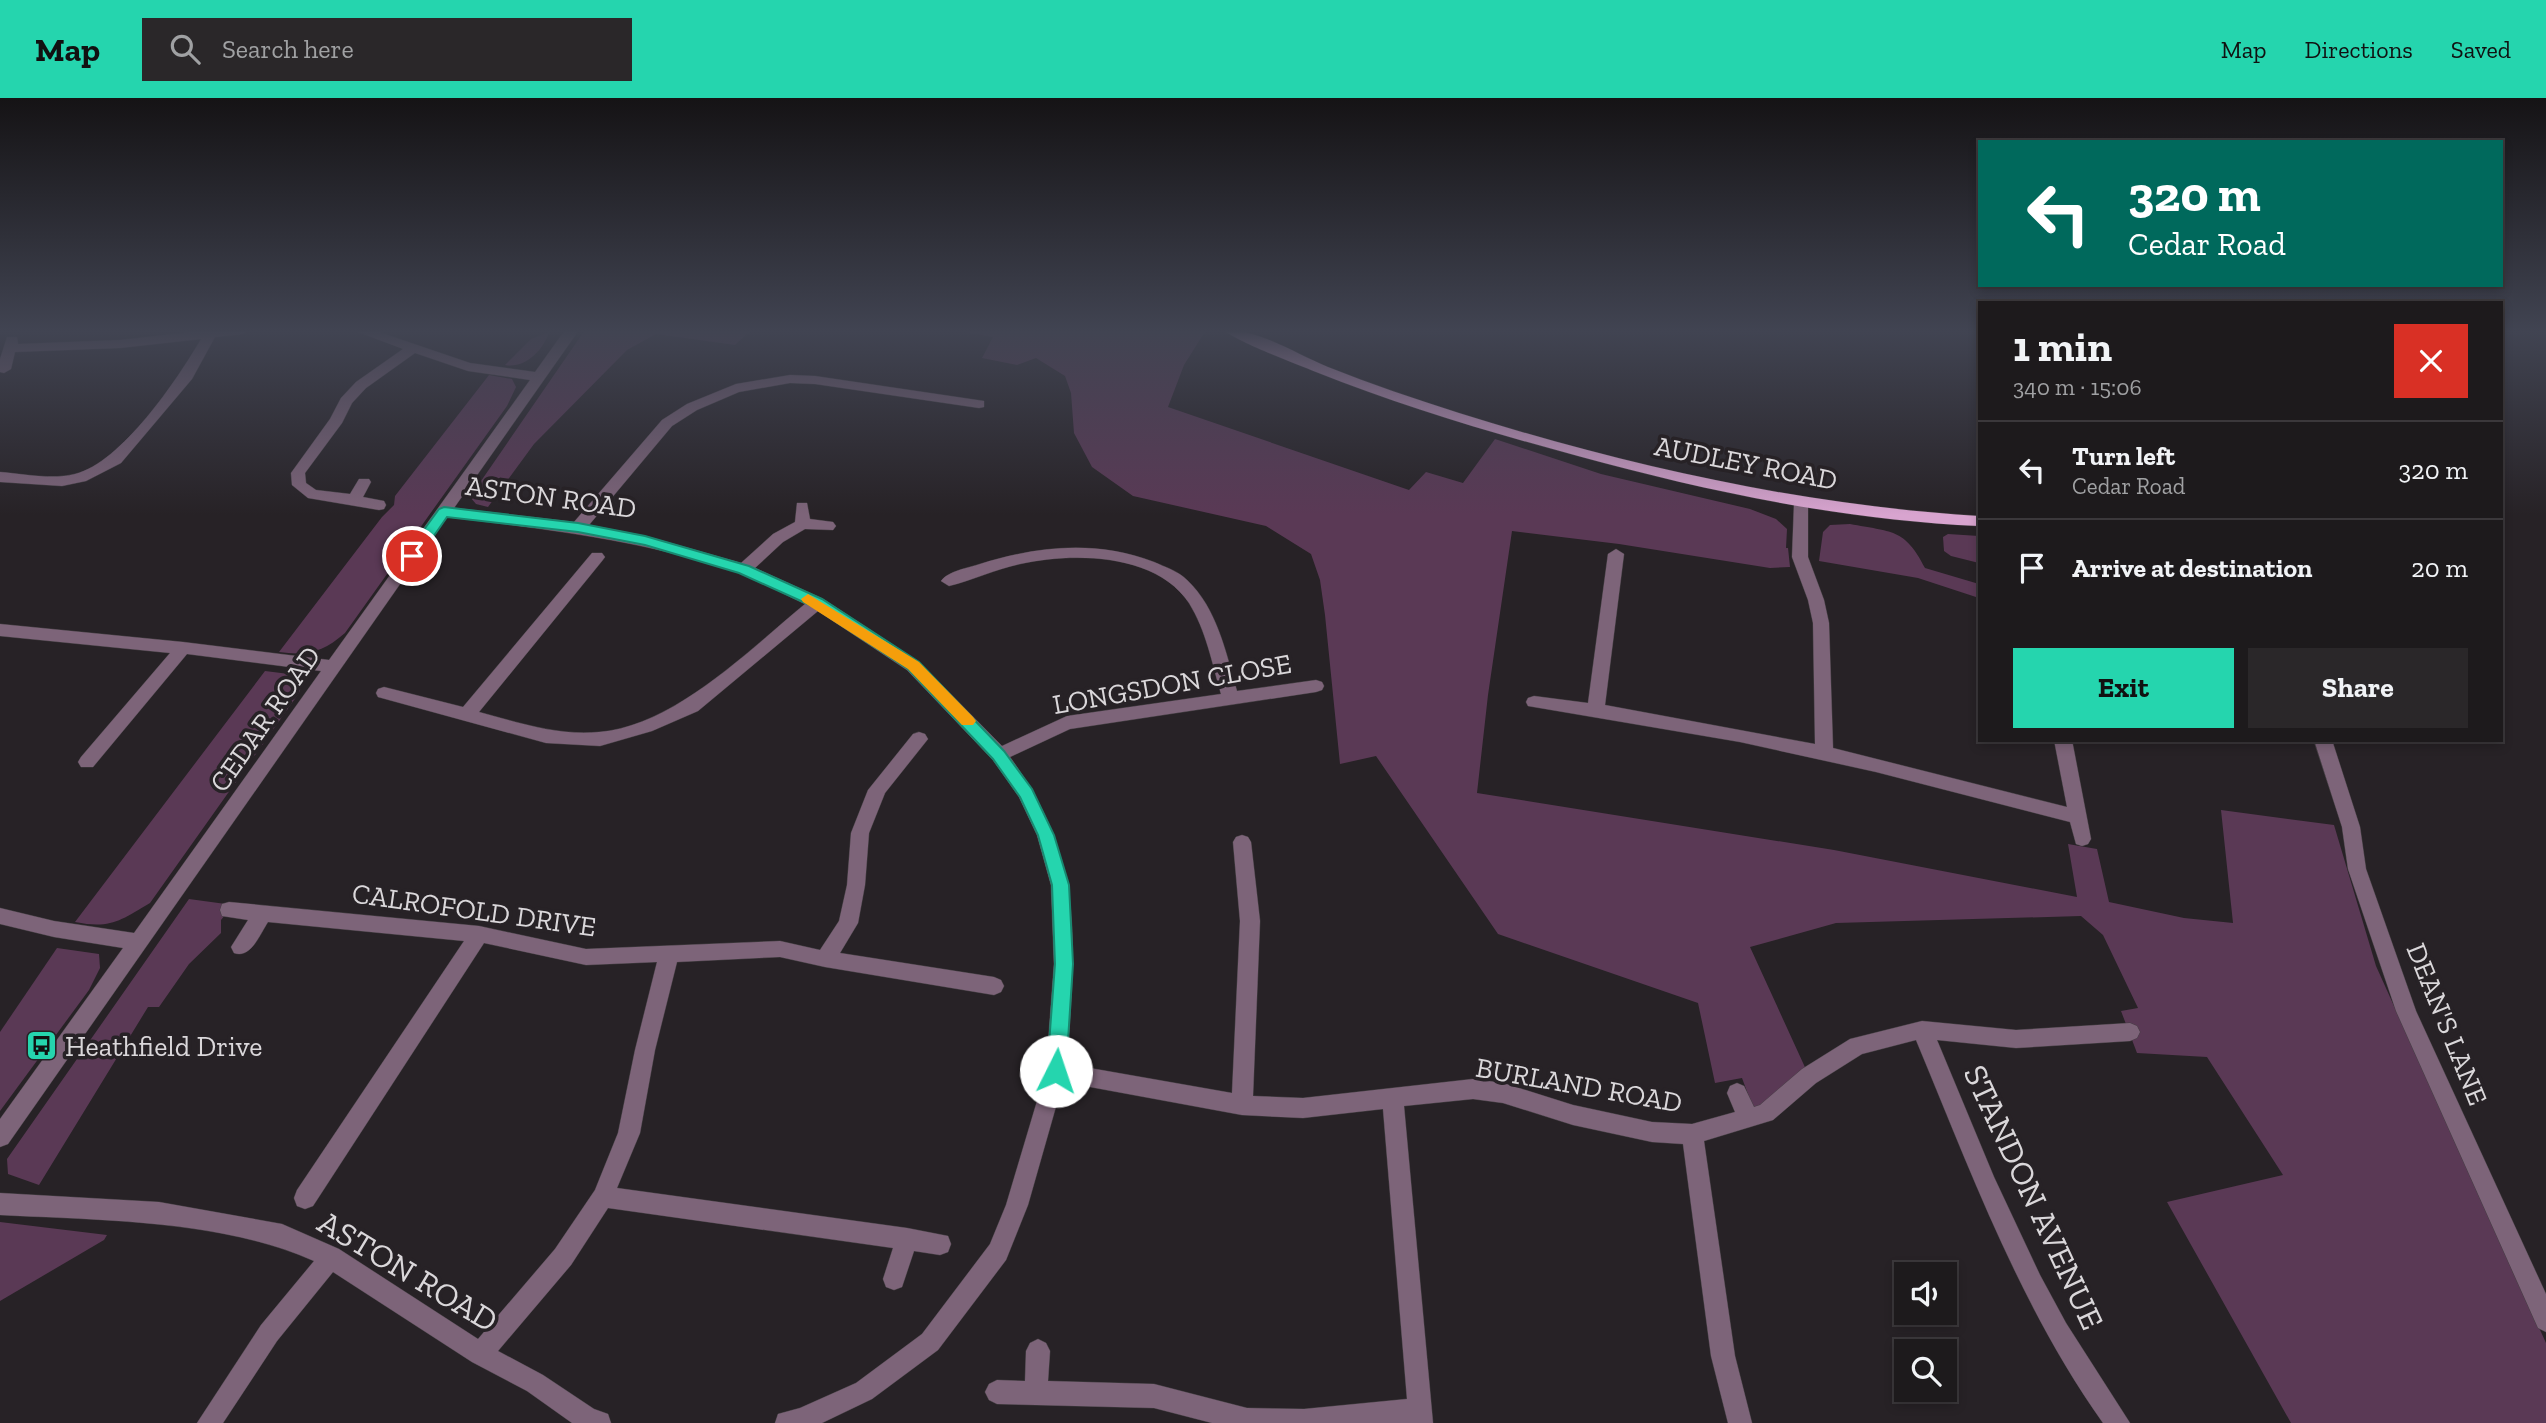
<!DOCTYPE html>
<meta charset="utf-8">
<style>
body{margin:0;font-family:"Zilla Slab",serif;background:#2a2729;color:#f1f3f6;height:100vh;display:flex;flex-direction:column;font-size:26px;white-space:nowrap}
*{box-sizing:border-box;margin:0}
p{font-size:23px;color:#a0a1a3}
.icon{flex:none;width:38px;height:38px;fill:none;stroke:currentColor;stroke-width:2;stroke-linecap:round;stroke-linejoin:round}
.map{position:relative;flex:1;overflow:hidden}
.details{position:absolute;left:1978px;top:203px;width:525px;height:441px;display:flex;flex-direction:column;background:#1d1a1c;border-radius:0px;box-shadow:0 4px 10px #0003,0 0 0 2px #3b383b}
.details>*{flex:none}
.hud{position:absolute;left:1978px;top:42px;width:525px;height:147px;border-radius:0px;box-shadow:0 4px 10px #0003,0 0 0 2px #3b383b;background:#00695c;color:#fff;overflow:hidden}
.fabs{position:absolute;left:1894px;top:1164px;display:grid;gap:14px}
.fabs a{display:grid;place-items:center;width:63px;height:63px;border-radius:0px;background:#1d1a1c;box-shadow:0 4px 10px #0003,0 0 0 2px #3b383b;font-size:35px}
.pin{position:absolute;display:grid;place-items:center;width:60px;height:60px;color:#fff;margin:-30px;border:4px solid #fff;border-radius:50%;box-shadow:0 2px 7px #0007}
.me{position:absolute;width:77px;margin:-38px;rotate:4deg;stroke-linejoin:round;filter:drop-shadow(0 0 5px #0008)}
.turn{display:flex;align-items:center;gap:24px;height:147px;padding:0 35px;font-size:32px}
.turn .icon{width:91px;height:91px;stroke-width:2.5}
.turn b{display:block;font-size:49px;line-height:60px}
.round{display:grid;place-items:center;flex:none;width:74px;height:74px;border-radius:0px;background:#2a2729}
.overview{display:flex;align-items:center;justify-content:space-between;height:119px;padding:0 35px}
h1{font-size:42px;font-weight:700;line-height:52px}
.cta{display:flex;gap:14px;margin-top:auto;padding:14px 35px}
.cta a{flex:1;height:80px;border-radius:0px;background:#25d5ae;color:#111;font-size:28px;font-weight:700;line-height:80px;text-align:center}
.cta a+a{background:#2a2729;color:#f1f3f6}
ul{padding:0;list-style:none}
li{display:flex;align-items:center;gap:21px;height:98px;padding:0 35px;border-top:2px solid #3b383b}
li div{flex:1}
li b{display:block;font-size:26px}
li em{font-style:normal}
header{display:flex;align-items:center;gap:42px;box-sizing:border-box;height:98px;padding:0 35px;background:#25d5ae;color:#111}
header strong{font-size:33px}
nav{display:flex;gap:38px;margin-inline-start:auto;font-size:24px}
.search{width:490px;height:63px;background:#2a2729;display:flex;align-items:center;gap:18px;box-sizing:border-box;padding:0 24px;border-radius:0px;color:#a0a1a3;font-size:26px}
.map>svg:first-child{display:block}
.green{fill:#5a3955}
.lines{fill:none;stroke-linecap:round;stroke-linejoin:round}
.minor-casing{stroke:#443f43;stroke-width:1}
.major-casing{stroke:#443f43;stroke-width:1}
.minor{fill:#7d6479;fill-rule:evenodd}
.major{fill:#d8a4cf;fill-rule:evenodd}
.route{fill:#25d5ae;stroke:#188a71;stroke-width:2}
.slow{fill:#f59e0b}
.labels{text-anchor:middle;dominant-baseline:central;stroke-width:7;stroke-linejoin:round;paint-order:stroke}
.street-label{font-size:28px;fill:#dad7da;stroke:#272226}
.poi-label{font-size:28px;fill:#dad7da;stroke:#272226;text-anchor:start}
.near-street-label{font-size:33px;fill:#dad7da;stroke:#272226}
</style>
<header>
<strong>Map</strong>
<div class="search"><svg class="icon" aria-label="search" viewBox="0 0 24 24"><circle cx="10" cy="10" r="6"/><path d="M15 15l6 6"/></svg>Search here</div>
<nav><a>Map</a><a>Directions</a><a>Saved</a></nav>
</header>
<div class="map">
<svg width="2546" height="1325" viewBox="0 0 2546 1325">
<rect width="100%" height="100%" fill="#272226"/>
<!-- green -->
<g class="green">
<path d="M 585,232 L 751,232 L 735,247 L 656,236 L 627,252 L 534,346 L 488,409 L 476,406 L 470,399 Z"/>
<path d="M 954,232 L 1206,232 L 1184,267 L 1168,309 L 1409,392 L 1426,374 L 1463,385 L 1495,341 L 1601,376 L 1750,411 L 1776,421 L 1787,431 L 1786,450 L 1788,450 L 1790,469 L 1770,470 L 1619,446 L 1512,433 L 1488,597 L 1477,695 L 1834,752 L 2077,799 L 2068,746 L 2097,751 L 2109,804 L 2184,820 L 2233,825 L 2221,712 L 2334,727 L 2376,868 L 2546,1245 L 2546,1325 L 2291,1325 L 2167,1104 L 2283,1077 L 2207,959 L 2137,955 L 2121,913 L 2138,910 L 2103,837 L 2081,818 L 1836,825 L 1750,849 L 1809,978 L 1756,1018 L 1742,980 L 1715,985 L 1698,905 L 1498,836 L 1376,658 L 1340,666 L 1325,517 L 1320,482 L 1311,456 L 1266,428 L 1133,398 L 1092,369 L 1074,335 L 1071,295 L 1065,278 L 1036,260 L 1017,267 L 982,260 L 993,239 Z"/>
<path d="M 549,234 C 543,253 524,271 505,267 L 531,241 Z"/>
<path d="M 489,277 L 512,281 L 516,289 L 507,308 L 345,535 C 323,554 308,558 279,554 L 382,419 L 394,407 L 395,398 Z"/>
<path d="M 1850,426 C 1891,434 1905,430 1925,470 L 1979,486 L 1979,500 L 1918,480 L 1819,463 L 1823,434 L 1830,427 Z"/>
<path d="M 1948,436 L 1979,438 L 1979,465 L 1951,458 L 1944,453 L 1943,439 Z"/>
<path d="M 265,573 L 289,576 L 303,583 L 299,595 L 150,805 C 120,823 110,831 75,824 Z"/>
<path d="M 189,801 L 233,807 L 221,822 L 221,835 L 189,866 L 159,909 L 148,909 L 39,1087 L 8,1076 L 7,1061 Z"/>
<path d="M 57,850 L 99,856 L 100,870 L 89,892 L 0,1013 L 0,934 Z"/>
<path d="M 0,1124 L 107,1137 L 104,1142 L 0,1203 Z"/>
</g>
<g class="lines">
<defs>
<g id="minor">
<path d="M 209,232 L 250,232 L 243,236 L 215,239 L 192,281 L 121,365 L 86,383 L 62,388 L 0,384 L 0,374 C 24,376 52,382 75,376 C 121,365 178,281 201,241 L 120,250 L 15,254 L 11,271 L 4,275 L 0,274 L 0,261 L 7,239 L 17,239 L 18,246 L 120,242 Z"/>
<path d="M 353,232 L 373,232 L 470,265 L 535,274 L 565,232 L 579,232 L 454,410 L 574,424 L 662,322 L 687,306 L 736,286 L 790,277 L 815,278 L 984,303 L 984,309 L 979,310 L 815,286 L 790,285 L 739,294 L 697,312 L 672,328 L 589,427 L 645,438 L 741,465 L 773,436 L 795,424 L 797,405 L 807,405 L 810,421 L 833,424 L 836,428 L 833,432 L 805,431 L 783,444 L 755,470 L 823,501 L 919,564 L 1002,648 L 1067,618 L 1221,596 C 1212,565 1206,532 1189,505 C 1156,455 1073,454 1020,466 C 996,471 973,482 949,488 L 941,483 C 948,473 968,470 980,466 C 1038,448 1096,442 1154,464 C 1165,469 1178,473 1187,482 C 1217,510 1226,555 1237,593 L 1316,582 L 1322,584 L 1324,588 L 1322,592 L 1316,594 L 1070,631 L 1010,659 C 1086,764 1075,844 1067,966 L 1232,995 L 1240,823 L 1233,744 L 1236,739 L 1242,737 L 1248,739 L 1251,744 L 1260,823 L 1253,998 L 1303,1000 L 1473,981 L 1503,985 L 1573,1007 L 1652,1024 L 1692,1026 L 1735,1014 L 1727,995 L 1730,988 L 1737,985 L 1744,988 L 1754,1009 L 1760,1007 L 1802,971 L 1850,941 L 1922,923 L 2016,932 L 2130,925 L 2137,928 L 2140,934 L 2137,940 L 2130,943 L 2016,950 L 1937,942 L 1994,1079 L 2040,1177 L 2066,1225 L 2130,1325 L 2103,1325 C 2020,1208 1971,1074 1916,942 L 1862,956 L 1816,985 L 1773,1022 L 1704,1043 L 1735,1258 L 1752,1325 L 1728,1325 L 1711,1258 L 1683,1046 L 1652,1044 L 1573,1027 L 1503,1005 L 1473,1001 L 1404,1008 L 1433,1325 L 1212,1325 L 1154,1310 L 997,1306 L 989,1302 L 985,1294 L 989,1286 L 997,1282 L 1025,1283 L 1026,1253 L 1030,1245 L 1038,1241 L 1046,1245 L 1050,1253 L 1048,1283 L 1154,1286 L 1247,1310 L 1304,1311 L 1407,1301 L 1383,1011 L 1303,1020 L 1242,1017 L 1063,984 L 1028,1107 L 1006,1162 L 938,1252 L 872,1301 L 822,1325 L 775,1325 L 778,1316 L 800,1310 L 856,1285 L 922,1236 L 990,1146 L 1006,1107 L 1046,973 L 1054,866 L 1051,787 L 1037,737 L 1019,699 L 993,662 L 907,572 L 818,513 L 698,613 L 652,633 L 600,648 L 546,645 L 378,599 L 376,595 L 378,591 L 384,589 L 463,609 L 592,455 L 602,455 L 605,459 L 602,463 L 479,614 C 517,624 558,638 599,634 C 674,628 749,552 805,506 C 783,496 760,482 737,474 C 643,442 545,431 447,419 L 8,1046 L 0,1049 L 0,1021 L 123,850 L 54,839 L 0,826 L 0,810 L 54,823 L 134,835 L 321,573 L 187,556 L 93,669 L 81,669 L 78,664 L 81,659 L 170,555 L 0,538 L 0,526 L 183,544 L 329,562 L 530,282 L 468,273 L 415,255 L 366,290 L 352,305 L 342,325 L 305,375 L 306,385 L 316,392 L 350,396 L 359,381 L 369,381 L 371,384 L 363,399 L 384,403 L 386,407 L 384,411 L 379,412 L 308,400 L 292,387 L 291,375 L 330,321 L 341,300 L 356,284 L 403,251 Z"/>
<path d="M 1801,401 L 1808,406 L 1808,459 L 1824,502 L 1829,525 L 1833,650 L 2067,709 L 2054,642 L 2072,642 L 2091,741 L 2088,746 L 2082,748 L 2076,746 L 2070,724 L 1876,674 L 1740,644 L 1528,608 L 1526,604 L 1528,600 L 1534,598 L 1588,605 L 1608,456 L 1616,451 L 1624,456 L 1605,607 L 1815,646 L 1813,525 L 1808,502 L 1792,459 L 1794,406 Z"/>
<path d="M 919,634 L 925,636 L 928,641 L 885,695 L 869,735 L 865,787 L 858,825 L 840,855 L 994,879 L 1001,882 L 1004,888 L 1001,894 L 994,897 L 825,869 L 780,859 L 677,864 L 655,952 L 640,1035 L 617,1090 L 907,1130 L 948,1138 L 951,1146 L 948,1154 L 940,1157 L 914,1153 L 902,1189 L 894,1192 L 886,1189 L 883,1181 L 893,1150 L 608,1110 L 571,1167 L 498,1253 L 543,1277 L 594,1311 L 608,1316 L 611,1325 L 572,1325 L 527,1293 L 472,1264 L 333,1174 L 277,1243 L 223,1325 L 197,1325 L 261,1227 L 314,1163 C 223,1122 99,1122 0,1117 L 0,1095 L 159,1104 L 282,1126 L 339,1151 L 478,1241 L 555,1151 L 595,1092 L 618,1035 L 635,952 L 657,864 L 586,867 L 484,845 L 313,1108 L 305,1111 L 297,1108 L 294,1100 L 297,1092 L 464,843 L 268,824 C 260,836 251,861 234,855 L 231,849 L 248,822 L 222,818 L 220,812 L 222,806 L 229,804 L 479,828 L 586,851 L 780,843 L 820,852 L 839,823 L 847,787 L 851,735 L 868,692 L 913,636 Z"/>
<path d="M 2314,642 L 2332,642 L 2360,729 L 2366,771 L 2416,913 L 2546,1196 L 2546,1234 L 2538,1230 L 2396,913 L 2348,771 L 2342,729 Z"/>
</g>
<path id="major" d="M 1224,232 C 1259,231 1296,256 1328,269 C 1371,286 1415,301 1459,315 C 1628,368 1801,407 1979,418 L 1979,428 C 1843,422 1710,394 1578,358 C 1489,334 1401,308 1316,274 C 1297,266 1237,244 1224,232 Z"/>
</defs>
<!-- minor casing -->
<use href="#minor" class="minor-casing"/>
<!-- major casing -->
<use href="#major" class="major-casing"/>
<!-- minor -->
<use href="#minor" class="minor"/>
<!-- major -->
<use href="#major" class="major"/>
</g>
<!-- sky -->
<linearGradient id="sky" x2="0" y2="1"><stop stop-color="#151315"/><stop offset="0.56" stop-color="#414452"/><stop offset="1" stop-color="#414452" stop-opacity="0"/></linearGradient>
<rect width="2546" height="417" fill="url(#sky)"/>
<!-- route -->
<path class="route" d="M 444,409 L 578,425 L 645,438 L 749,468 L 822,501 L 919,564 L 1004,653 L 1032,691 L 1054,737 L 1069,787 L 1073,866 L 1066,973 L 1063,979 L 1056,981 L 1050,979 L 1047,973 L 1055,866 L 1052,787 L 1038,737 L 1020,699 L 993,661 L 908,571 L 812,508 L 739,475 L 645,447 L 578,434 L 447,419 L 417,462 L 407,462 L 407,455 L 439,411 Z"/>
<!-- slow -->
<path class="slow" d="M 808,496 L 919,564 L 973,619 L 976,623 L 973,627 L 962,627 L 908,571 L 803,504 L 801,501 Z"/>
<!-- icons -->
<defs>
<symbol id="bus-square" viewBox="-11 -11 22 22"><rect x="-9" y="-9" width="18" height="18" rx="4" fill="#25d5ae" stroke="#272226"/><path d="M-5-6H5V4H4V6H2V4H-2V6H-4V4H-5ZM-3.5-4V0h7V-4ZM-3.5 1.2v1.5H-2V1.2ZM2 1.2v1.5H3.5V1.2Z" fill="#111"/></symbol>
</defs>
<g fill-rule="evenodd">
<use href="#bus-square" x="24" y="930" width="35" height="35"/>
</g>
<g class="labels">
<!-- street labels -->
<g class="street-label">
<text transform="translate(1746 365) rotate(11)">AUDLEY ROAD</text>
<text transform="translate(551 399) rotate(8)">ASTON ROAD</text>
<text transform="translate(1172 586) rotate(-10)">LONGSDON CLOSE</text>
<text transform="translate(265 621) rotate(-55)">CEDAR ROAD</text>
<text transform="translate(474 812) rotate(8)">CALROFOLD DRIVE</text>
<text transform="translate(2447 926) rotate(68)">DEAN'S LANE</text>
<text transform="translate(1579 987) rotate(10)">BURLAND ROAD</text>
</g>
<!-- poi labels -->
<g class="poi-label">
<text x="65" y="948">Heathfield Drive</text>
</g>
<!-- near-street labels -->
<g class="near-street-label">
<text transform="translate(2034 1099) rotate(65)">STANDON AVENUE</text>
<text transform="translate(408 1173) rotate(31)">ASTON ROAD</text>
</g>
</g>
</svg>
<div class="fabs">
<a><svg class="icon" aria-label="sound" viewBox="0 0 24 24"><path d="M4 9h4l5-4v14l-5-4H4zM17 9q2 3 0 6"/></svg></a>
<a><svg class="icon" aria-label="search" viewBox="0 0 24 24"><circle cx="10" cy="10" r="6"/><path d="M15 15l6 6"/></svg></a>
</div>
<div class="pin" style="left:412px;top:458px;background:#d93025"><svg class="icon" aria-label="arrive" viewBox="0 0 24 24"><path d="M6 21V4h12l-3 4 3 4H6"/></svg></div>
<svg class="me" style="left:1056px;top:973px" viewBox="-20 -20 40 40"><circle r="19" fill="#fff"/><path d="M0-13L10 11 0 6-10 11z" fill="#25d5ae"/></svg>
<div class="hud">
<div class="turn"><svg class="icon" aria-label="left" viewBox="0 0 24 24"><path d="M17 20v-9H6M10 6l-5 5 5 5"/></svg><div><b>320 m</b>Cedar Road</div></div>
</div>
<section class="details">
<div class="overview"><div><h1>1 min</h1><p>340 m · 15:06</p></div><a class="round" style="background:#d93025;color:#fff"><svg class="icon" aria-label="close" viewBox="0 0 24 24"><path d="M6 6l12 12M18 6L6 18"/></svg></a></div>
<ul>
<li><svg class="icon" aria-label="left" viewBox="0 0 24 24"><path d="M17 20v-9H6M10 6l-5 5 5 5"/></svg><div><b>Turn left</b><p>Cedar Road</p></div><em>320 m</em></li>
<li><svg class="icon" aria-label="arrive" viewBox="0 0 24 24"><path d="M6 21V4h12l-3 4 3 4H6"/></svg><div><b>Arrive at destination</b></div><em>20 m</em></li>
</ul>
<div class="cta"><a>Exit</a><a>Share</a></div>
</section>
</div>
